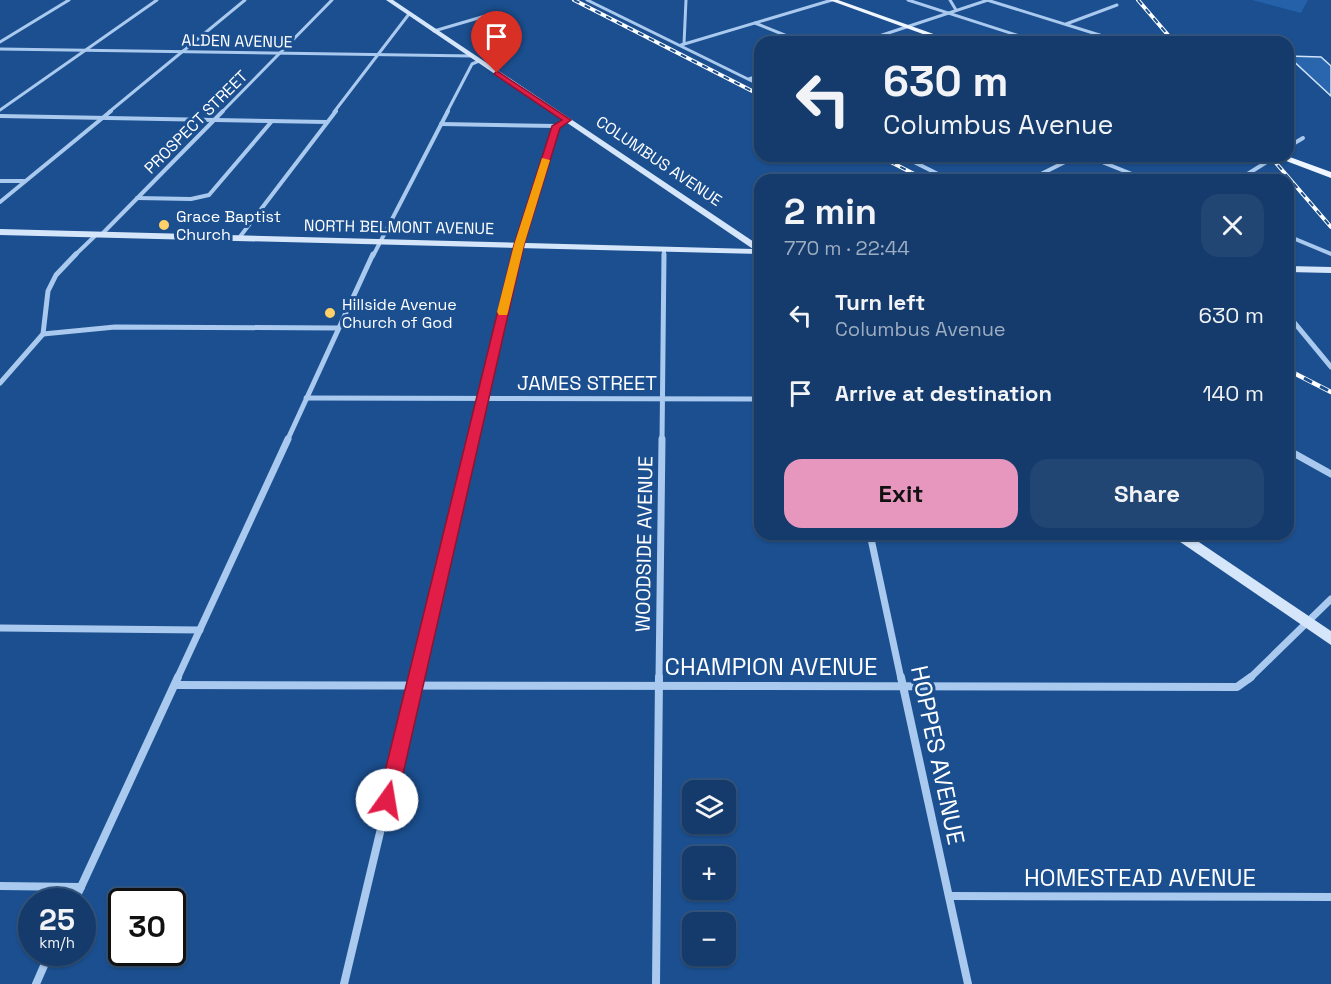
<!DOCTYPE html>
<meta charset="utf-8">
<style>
body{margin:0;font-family:"Space Grotesk",sans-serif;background:#214673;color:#f1f3f6;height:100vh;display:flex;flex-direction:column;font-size:22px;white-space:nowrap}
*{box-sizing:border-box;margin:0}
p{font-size:20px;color:#9dadc1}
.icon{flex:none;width:33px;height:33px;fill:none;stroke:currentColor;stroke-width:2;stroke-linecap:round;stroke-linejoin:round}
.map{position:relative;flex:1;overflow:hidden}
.drawer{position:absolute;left:754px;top:174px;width:540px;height:366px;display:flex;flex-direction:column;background:#143b6b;border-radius:18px;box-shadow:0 2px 4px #0004,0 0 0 2px #33557e}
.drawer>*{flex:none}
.banner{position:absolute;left:754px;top:36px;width:540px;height:126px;border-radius:18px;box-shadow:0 2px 4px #0004,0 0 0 2px #33557e;background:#143b6b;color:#f1f3f6;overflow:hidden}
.buttons{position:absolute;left:682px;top:780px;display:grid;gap:12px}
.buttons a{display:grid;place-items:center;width:54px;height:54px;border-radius:12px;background:#143b6b;box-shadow:0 2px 4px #0004,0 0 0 2px #33557e;font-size:30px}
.speed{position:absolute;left:18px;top:888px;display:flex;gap:12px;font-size:30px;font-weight:700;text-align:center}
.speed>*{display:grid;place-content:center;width:78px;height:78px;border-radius:50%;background:#143b6b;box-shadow:0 2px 4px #0004,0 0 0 2px #33557e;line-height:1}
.speed small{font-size:15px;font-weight:400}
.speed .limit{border:3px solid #111;border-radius:9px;background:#fff;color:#111}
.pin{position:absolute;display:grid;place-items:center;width:51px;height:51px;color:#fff;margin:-62px -26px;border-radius:50% 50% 50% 0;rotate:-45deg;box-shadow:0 0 6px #0007}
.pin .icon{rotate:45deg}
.me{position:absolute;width:66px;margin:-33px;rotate:13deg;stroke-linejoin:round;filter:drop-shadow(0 0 4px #0008)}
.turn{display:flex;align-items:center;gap:21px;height:126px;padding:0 30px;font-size:27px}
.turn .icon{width:78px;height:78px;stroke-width:2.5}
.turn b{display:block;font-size:42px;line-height:51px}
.round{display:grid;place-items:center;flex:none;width:63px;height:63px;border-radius:18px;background:#214673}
.overview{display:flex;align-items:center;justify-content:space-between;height:102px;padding:0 30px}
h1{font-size:36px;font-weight:700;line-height:45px}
.cta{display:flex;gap:12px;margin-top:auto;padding:12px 30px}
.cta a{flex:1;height:69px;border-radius:18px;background:#e797bd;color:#111;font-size:24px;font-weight:700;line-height:69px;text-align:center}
.cta a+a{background:#214673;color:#f1f3f6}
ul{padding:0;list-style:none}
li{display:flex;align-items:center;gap:18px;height:78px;padding:0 30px}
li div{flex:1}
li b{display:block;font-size:22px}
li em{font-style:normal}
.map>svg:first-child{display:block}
.green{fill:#2461a8}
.building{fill:#2a66ad;stroke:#cfe3fa;stroke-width:1.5}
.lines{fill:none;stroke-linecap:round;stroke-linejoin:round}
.street-far4{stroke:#a9c9ee;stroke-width:3}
.street-far3{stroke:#a9c9ee;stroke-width:4}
.street-far2{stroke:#a9c9ee;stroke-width:5}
.street-far1{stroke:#a9c9ee;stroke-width:7}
.street{stroke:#a9c9ee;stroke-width:8}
.secondary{fill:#d6e6fa;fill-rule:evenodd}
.primary{fill:#f0f6ff;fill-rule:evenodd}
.rail-far1-casing{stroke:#fff;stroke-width:4}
.rail-casing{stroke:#fff;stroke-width:4.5}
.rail-far1{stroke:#1b4f8f;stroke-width:2;stroke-dasharray:6;stroke-linecap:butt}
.rail{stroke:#1b4f8f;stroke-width:3;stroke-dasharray:9;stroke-linecap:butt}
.route{fill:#e11d48;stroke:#92132f;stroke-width:1.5}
.slow{fill:#f59e0b}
.poi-dot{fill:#ffd166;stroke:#1b4f8f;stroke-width:2}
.labels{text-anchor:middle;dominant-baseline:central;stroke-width:6;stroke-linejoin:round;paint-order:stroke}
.far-street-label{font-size:16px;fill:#fff;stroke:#1b4f8f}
.far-poi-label{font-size:16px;fill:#fff;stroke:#1b4f8f;text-anchor:start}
.street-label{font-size:20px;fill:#fff;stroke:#1b4f8f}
.near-street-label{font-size:24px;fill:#fff;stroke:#1b4f8f}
</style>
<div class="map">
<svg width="1331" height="984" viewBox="0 0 1331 984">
<rect width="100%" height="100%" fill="#1b4f8f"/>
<!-- green -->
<path class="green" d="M 1252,0 L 1308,0 L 1301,13 Z"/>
<!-- building -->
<path class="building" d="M 1288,56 L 1321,57 L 1331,66 L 1331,96 Z"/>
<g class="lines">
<!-- street-far4 -->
<g class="street-far4">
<path d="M 587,0 L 760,85"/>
<path d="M 908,0 L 1038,42"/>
<path d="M 950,0 L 956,10"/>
<path d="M 987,0 L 1122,42"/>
<path d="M 755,23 L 802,42"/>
<path d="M 1066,24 L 1117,5"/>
<path d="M 434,31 L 492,14"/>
<path d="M 0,42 L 69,0"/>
<path d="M 861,42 L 988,0"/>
<path d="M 1082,42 L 1099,35"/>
<path d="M 684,44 L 686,0"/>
<path d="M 681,45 L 832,0"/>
<path d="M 0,49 L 473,56"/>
<path d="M 749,79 L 760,75"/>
<path d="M 0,110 L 157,0"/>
<path d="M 109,112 L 245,0"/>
<path d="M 222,112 L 332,0"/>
<path d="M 334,112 L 409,14"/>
<path d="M 447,112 L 472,64 L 479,61"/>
</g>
<!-- street-far3 -->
<g class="street-far3">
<path d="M 0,116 L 327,122"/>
<path d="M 441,124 L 556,126"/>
<path d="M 1288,147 L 1303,138"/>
<path d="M 902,156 L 950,180"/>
<path d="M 1087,156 L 1147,180"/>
<path d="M 1029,180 L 1077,156"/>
<path d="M 1238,180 L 1276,156"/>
<path d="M 0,181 L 25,181"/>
<path d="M 137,198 L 191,199 L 209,195 L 272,121"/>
<path d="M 0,202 L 111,111"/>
<path d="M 102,234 L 223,111"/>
<path d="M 1288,236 L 1331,254"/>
<path d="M 239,238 L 336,111"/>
<path d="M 74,256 L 97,234"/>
<path d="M 373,256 L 448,111"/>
<path d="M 516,256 L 556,126 L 567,120"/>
<path d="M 664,256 L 664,249"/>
</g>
<!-- street-far2 -->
<g class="street-far2">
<path d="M 1288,315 L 1331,367"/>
<path d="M 43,334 L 115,327 L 338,328"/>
<path d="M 0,383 L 43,334 L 48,291 L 56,275 L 76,254"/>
<path d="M 306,398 L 760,399"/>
<path d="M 287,441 L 373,254"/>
<path d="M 473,441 L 517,254"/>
<path d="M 662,441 L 664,254"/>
</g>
<!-- street-far1 -->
<g class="street-far1">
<path d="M 1288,450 L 1331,474"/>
<path d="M 870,534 L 901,679"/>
<path d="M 0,628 L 200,630"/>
<path d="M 177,679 L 288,439"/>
<path d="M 416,679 L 473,439"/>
<path d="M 659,679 L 662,439"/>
<path d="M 1249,679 L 1331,599"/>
</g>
<!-- street -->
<g class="street">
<path d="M 901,677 L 968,984"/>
<path d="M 175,685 L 1237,687 L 1251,677"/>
<path d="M 0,886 L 81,887"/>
<path d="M 949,896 L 1331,897"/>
<path d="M 74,902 L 178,677"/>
<path d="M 36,984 L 50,952"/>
<path d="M 344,984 L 417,677"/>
<path d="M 656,984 L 659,677"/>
</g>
<!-- secondary -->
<g class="secondary">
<path d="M 386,0 L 393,0 L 760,246 L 760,254 L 0,235 L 0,229 L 753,249 Z"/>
<path d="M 1288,266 L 1331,267 L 1331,273 L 1288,272 Z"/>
<path d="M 1171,534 L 1187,534 L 1331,631 L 1331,645 L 1173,537 Z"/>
</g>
<!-- primary -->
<g class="primary">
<path d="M 829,0 L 838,0 L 956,42 L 945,42 Z"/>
<path d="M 1273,156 L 1287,156 L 1331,172 L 1331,178 Z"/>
</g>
<defs>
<g id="rail-far1">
<path d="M 574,0 L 760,95"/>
<path d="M 1138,0 L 1174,42"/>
<path d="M 879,156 L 926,180"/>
<path d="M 1270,156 L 1331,227"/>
</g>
<path id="rail" d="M 1288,370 L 1331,392"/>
</defs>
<!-- rail-far1 casing -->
<use href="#rail-far1" class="rail-far1-casing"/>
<!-- rail casing -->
<use href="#rail" class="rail-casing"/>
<!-- rail-far1 -->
<use href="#rail-far1" class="rail-far1"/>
<!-- rail -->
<use href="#rail" class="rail"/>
</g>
<!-- route -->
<path class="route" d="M 497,71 L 571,120 L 560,128 L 524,245 L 397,800 L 394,807 L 387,809 L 381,807 L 378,800 L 514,245 L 552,126 L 562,120 L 494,74 Z"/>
<!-- slow -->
<path class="slow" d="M 542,158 L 550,160 L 524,245 L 508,312 L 507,315 L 499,315 L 497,312 L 514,245 Z"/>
<!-- markers -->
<g class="poi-dot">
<circle cx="164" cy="225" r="6"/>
<circle cx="330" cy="313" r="6"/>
</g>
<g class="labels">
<!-- far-street labels -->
<g class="far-street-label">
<text transform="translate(237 41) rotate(1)">ALDEN AVENUE</text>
<text transform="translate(196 122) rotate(-45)">PROSPECT STREET</text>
<text transform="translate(659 161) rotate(34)">COLUMBUS AVENUE</text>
<text transform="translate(399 227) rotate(1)">NORTH BELMONT AVENUE</text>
</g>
<!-- far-poi labels -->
<g class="far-poi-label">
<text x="176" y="216">Grace Baptist<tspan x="176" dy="18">Church</tspan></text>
<text x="342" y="304">Hillside Avenue<tspan x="342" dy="18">Church of God</tspan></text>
</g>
<!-- street labels -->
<g class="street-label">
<text x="587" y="383">JAMES STREET</text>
<text transform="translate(644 544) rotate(-89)">WOODSIDE AVENUE</text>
</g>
<!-- near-street labels -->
<g class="near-street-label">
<text x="771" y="666">CHAMPION AVENUE</text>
<text transform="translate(938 755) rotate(78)">HOPPES AVENUE</text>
<text x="1140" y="877">HOMESTEAD AVENUE</text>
</g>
</g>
</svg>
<div class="buttons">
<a><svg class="icon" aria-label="layers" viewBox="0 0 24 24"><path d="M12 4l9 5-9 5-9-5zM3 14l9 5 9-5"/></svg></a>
<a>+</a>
<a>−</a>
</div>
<div class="speed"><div>25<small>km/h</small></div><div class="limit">30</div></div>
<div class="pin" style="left:497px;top:73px;background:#d93025"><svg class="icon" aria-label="arrive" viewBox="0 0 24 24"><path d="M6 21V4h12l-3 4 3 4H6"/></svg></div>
<svg class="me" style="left:387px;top:800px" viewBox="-20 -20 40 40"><circle r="19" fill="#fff"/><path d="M0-13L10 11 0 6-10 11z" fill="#e11d48"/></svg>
<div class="banner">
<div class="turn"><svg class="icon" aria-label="left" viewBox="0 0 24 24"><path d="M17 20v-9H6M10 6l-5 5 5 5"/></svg><div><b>630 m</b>Columbus Avenue</div></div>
</div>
<section class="drawer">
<div class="overview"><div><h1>2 min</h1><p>770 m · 22:44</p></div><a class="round"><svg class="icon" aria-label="close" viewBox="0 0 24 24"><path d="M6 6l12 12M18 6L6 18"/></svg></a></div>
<ul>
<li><svg class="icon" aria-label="left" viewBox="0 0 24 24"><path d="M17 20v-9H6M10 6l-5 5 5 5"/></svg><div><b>Turn left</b><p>Columbus Avenue</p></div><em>630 m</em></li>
<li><svg class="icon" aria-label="arrive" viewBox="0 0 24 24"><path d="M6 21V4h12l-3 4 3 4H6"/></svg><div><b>Arrive at destination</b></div><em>140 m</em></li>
</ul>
<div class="cta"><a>Exit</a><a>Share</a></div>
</section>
</div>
